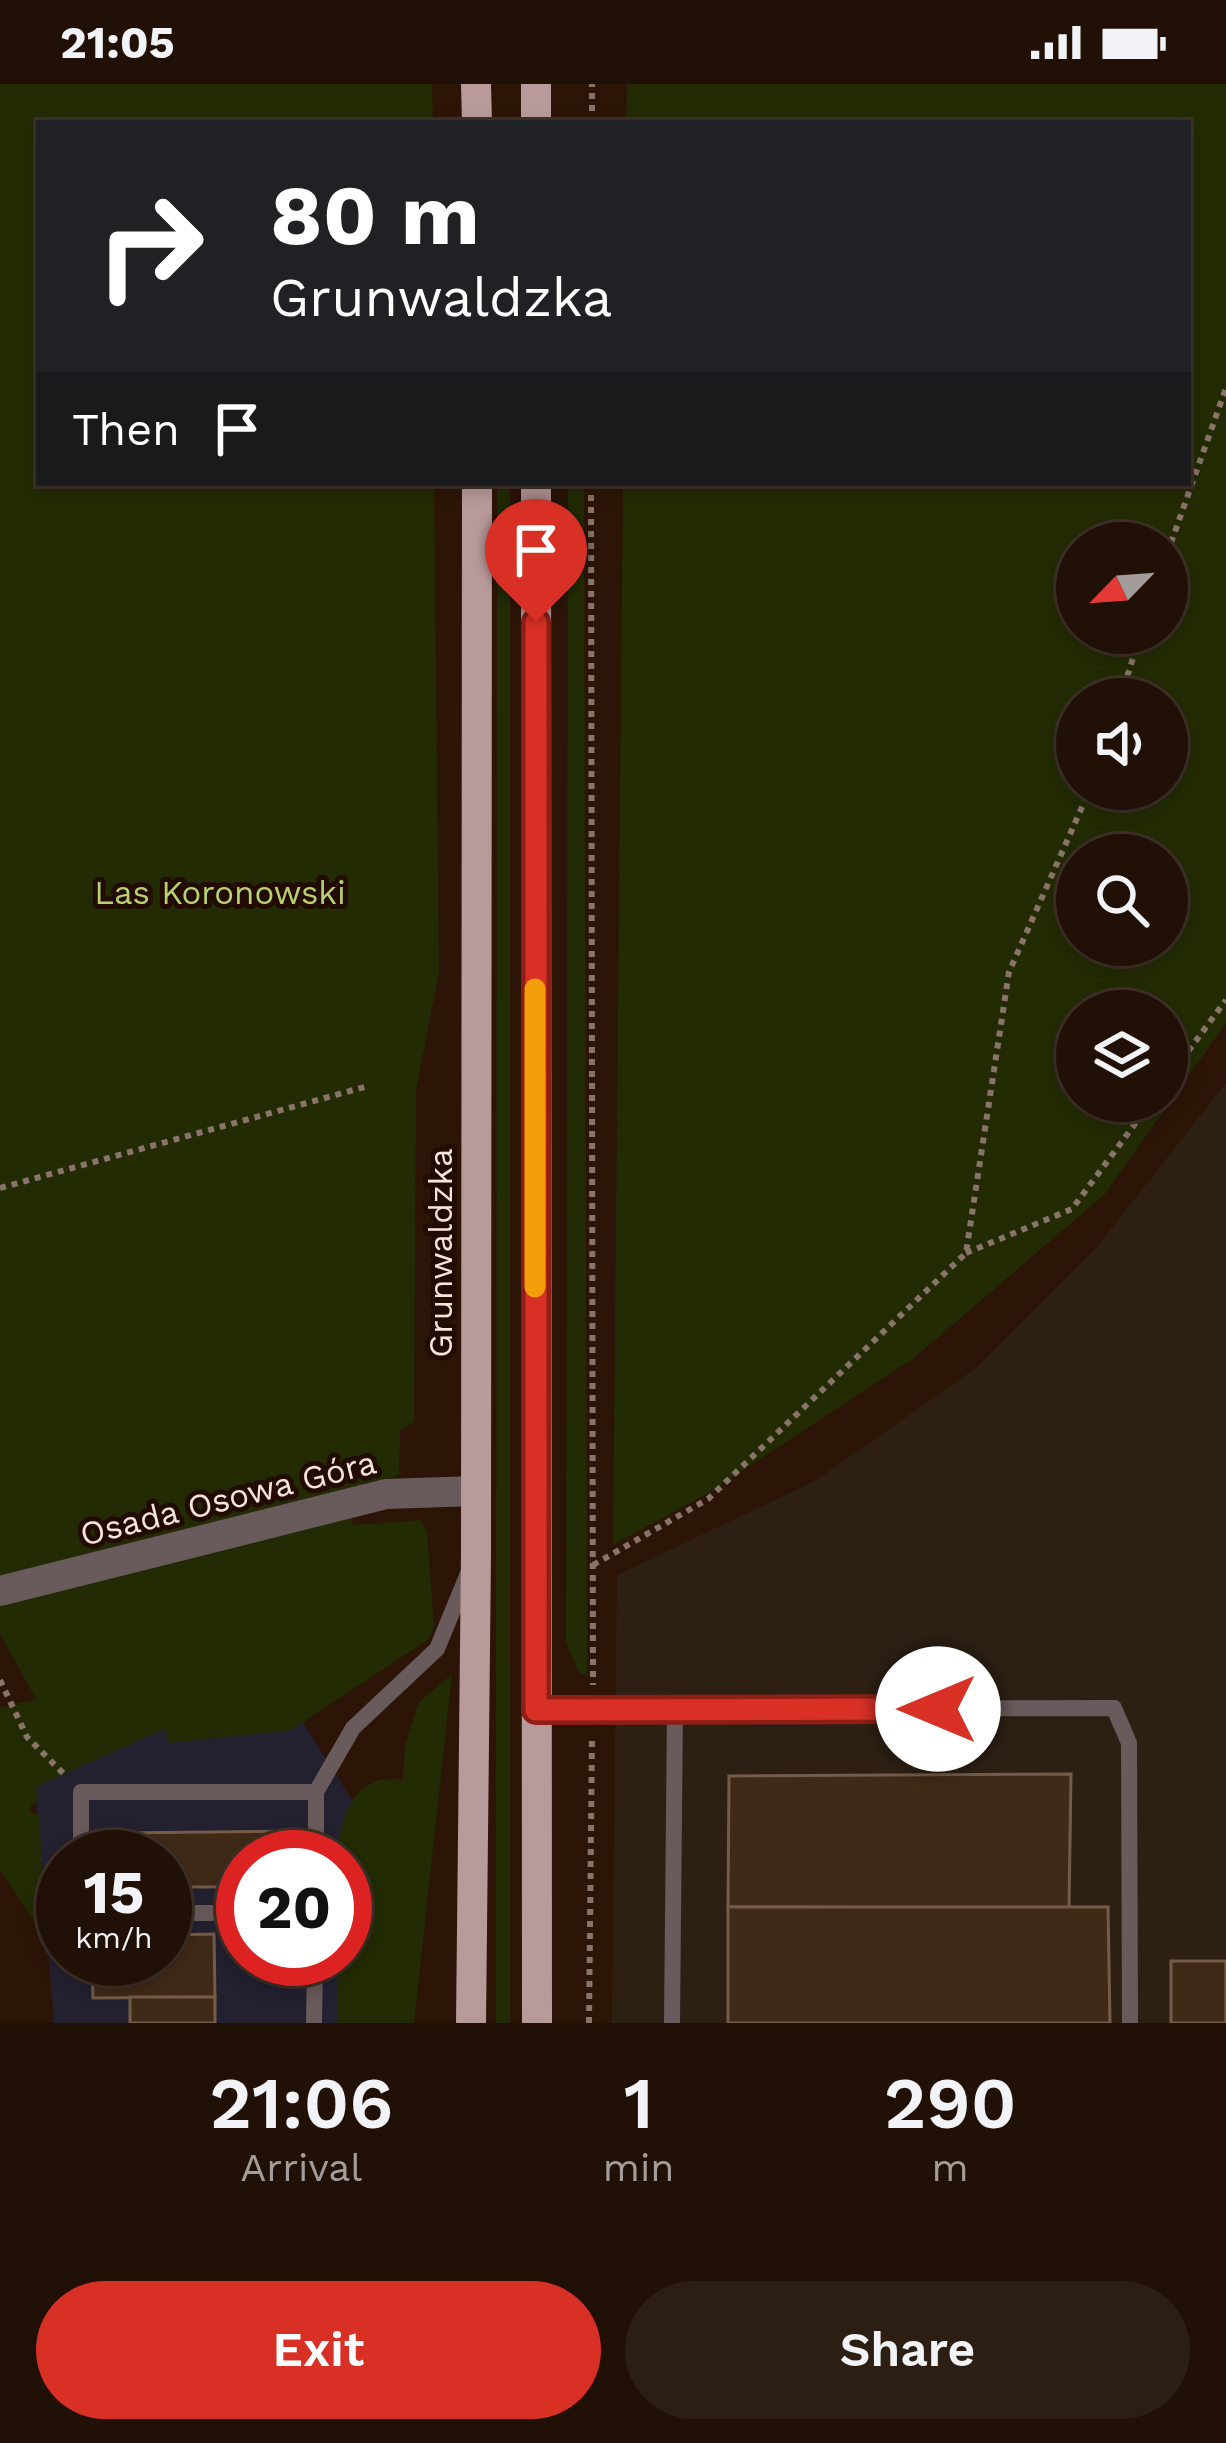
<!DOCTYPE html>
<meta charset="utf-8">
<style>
body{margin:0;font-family:"Work Sans",sans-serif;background:#2d1e13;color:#f1f3f6;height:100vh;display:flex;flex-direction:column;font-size:45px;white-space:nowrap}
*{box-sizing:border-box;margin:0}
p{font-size:39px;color:#a29d9a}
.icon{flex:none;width:66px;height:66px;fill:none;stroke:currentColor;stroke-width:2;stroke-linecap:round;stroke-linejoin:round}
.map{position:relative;height:1939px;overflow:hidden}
.sheet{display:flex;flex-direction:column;background:#211005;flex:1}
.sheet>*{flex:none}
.top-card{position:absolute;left:36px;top:36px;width:1155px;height:366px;border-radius:0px;box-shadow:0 6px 18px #0003,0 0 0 3px #3e3027;background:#202124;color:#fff;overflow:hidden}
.needle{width:78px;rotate:245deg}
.controls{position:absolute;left:1056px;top:438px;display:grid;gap:24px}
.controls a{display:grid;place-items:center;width:132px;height:132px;border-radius:50%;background:#211005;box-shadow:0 6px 18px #0003,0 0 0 3px #3e3027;font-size:60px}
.speed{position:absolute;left:36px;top:1746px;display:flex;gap:24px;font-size:60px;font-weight:700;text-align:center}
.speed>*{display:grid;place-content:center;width:156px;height:156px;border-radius:50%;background:#211005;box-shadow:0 6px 18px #0003,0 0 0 3px #3e3027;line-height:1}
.speed small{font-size:30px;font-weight:400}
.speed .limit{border:18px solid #d22;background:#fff;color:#111}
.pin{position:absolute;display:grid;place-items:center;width:102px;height:102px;color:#fff;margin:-123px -51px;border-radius:50% 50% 50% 0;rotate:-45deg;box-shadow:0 0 12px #0007}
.pin .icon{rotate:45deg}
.me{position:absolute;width:132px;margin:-66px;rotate:270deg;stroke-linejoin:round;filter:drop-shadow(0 0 9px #0008)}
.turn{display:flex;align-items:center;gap:42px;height:252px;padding:0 36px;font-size:54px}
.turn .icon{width:156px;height:156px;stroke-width:2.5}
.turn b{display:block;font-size:84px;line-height:102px}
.then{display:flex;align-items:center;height:114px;padding:0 36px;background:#0003;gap:24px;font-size:45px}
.eta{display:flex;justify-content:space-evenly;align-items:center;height:204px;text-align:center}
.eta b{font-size:72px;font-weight:600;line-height:84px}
.button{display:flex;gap:24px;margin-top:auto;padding:24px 36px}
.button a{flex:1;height:138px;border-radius:72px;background:#d93025;color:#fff;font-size:48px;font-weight:600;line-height:138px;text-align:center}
.button a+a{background:#2d1e13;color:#f1f3f6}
.status{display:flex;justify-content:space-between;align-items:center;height:84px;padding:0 60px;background:#211005;direction:ltr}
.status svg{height:33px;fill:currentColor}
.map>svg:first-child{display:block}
.commercial{fill:#232030;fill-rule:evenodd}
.industrial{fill:#2d2013}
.green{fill:#222b04;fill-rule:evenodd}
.building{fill:#3f2917;stroke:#755c49;stroke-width:3}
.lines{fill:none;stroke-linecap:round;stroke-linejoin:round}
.path{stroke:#887468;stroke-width:6;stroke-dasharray:6 6;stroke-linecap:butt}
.lane{stroke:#695a5b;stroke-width:16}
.street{stroke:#695a5b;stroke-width:30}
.primary{stroke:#b99a9b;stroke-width:30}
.route-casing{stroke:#8d1f18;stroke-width:30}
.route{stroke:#d93025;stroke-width:21}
.slow{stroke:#f59e0b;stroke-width:21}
.labels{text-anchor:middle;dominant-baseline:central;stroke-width:10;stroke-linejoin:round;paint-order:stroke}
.park-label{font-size:33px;fill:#b8d272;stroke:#220c02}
.street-label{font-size:33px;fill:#f5e5dc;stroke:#220c02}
</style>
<div class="status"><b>21:05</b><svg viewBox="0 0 49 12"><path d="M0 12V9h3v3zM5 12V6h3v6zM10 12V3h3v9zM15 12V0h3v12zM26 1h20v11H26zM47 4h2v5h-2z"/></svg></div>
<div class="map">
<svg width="1226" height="1939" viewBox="0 0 1226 1939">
<rect width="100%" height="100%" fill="#2c1507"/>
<!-- commercial -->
<path class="commercial" d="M 291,1620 L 359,1727 L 345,1939 L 54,1939 L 34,1693 L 169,1635 ZM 63,1773 L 165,1773 L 165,1875 L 63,1875 ZM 243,1773 L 345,1773 L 345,1875 L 243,1875 Z"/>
<!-- industrial -->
<path class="industrial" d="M 1226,999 L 1226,1939 L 612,1939 L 617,1491 L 815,1397 L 976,1284 L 1097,1163 Z"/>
<!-- green -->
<g class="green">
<path d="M 0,0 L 432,0 L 433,39 L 39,39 L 39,399 L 434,399 L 439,888 L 416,1006 L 414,1338 L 400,1346 L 399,1391 L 344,1407 L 353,1441 L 421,1436 L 427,1448 L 434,1542 L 429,1555 L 291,1646 L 169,1659 L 164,1645 L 38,1702 L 38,1717 L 30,1723 L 30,1728 L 39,1731 L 47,1856 L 0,1786 L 0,1624 L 36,1615 L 0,1550 Z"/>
<path d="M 627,0 L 1226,0 L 1226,939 L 1105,1110 L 914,1274 L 710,1408 L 613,1461 L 623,399 L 1188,399 L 1188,39 L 626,39 ZM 1167,459 L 1167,549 L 1077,549 L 1077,459 ZM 1167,615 L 1167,705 L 1077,705 L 1077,615 ZM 1167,771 L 1167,861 L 1077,861 L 1077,771 ZM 1167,927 L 1167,1017 L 1077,1017 L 1077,927 Z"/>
<path d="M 497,399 L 510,399 L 510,1939 L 496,1939 Z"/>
<path d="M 568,399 L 584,399 L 587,1590 L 579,1590 L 566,1558 Z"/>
<path d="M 452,1590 L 414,1939 L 337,1939 L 337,1875 L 345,1875 L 345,1773 L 338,1773 C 338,1732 356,1687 403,1696 L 405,1661 L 419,1618 Z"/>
</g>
<!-- building -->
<g class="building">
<path d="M 1071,1690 L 1069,1824 L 728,1823 L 729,1692 Z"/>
<path d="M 310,1747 L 310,1773 L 243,1773 L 243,1803 L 165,1803 L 165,1773 L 120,1773 L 119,1749 Z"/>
<path d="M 728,1823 L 1108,1823 L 1110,1939 L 728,1939 Z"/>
<path d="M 214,1850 L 215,1913 L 93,1914 L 92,1875 L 165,1875 L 165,1851 Z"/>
<rect x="1171" y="1877" width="55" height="62"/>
<rect x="130" y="1913" width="85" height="26"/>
</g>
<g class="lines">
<!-- path -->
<g class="path">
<path d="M 592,39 L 592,0"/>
<path d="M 591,399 L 593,1601"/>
<path d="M 1167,470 L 1226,304"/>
<path d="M 1120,615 L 1141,549"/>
<path d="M 1167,996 L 1226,916"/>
<path d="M 0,1104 L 368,1002"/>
<path d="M 966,1169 L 1072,1125 L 1152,1017"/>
<path d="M 593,1481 L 708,1415 L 966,1169 L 1009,888 L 1090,705"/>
<path d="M 0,1596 L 27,1653 L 65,1691"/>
<path d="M 589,1939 L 592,1651"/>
</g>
<!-- lane -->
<g class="lane">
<path d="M 536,1626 L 1114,1624 L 1129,1659 L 1130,1939"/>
<path d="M 81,1773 L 81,1708 L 316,1708"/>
<path d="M 316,1773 L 316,1708 L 353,1644 L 437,1565 L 469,1487"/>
<path d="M 165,1829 L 243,1829"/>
<path d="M 314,1939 L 315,1875"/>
<path d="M 672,1939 L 675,1626"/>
</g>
<!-- street -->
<path class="street" d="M 0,1507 L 386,1410 L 476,1407"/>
<!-- primary -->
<g class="primary">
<path d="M 476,0 L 477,39"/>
<path d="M 536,39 L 536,0"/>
<path d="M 536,399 L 537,1939"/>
<path d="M 471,1939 L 476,1470 L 477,399"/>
</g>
</g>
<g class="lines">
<defs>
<path id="route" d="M 536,538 L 536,1626 L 938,1625"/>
</defs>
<!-- route casing -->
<use href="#route" class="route-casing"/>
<!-- route -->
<use href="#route" class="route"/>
<!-- slow -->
<path class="slow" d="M 535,905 L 535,1203"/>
</g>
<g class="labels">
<!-- park labels -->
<g class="park-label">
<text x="220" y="808">Las Koronowski</text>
</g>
<!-- street labels -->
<g class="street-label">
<text transform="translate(440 1169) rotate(-90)">Grunwaldzka</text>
<text transform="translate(228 1414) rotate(-14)">Osada Osowa Góra</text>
</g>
</g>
</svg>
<div class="controls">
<a><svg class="needle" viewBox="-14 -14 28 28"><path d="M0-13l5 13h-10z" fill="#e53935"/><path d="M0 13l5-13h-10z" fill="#a29d9a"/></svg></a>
<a><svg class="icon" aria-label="sound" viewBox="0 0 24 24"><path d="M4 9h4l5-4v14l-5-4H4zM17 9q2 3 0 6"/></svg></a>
<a><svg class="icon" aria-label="search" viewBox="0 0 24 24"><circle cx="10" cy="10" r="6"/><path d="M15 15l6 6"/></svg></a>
<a><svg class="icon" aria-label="layers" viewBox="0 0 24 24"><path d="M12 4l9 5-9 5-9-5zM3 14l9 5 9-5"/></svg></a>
</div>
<div class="speed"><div>15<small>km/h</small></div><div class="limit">20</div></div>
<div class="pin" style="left:536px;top:538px;background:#d93025"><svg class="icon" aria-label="arrive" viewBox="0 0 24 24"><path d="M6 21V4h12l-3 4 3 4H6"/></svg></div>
<svg class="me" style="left:938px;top:1625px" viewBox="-20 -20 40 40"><circle r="19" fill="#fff"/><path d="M0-13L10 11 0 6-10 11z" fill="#d93025"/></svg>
<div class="top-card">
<div class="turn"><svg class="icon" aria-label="right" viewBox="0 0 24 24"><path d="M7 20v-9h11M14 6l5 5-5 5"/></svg><div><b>80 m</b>Grunwaldzka</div></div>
<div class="then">Then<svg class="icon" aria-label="arrive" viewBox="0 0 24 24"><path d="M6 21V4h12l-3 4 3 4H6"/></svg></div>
</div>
</div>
<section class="sheet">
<div class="eta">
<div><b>21:06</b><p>Arrival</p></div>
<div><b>1</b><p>min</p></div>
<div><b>290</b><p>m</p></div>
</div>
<div class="button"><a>Exit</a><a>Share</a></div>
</section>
